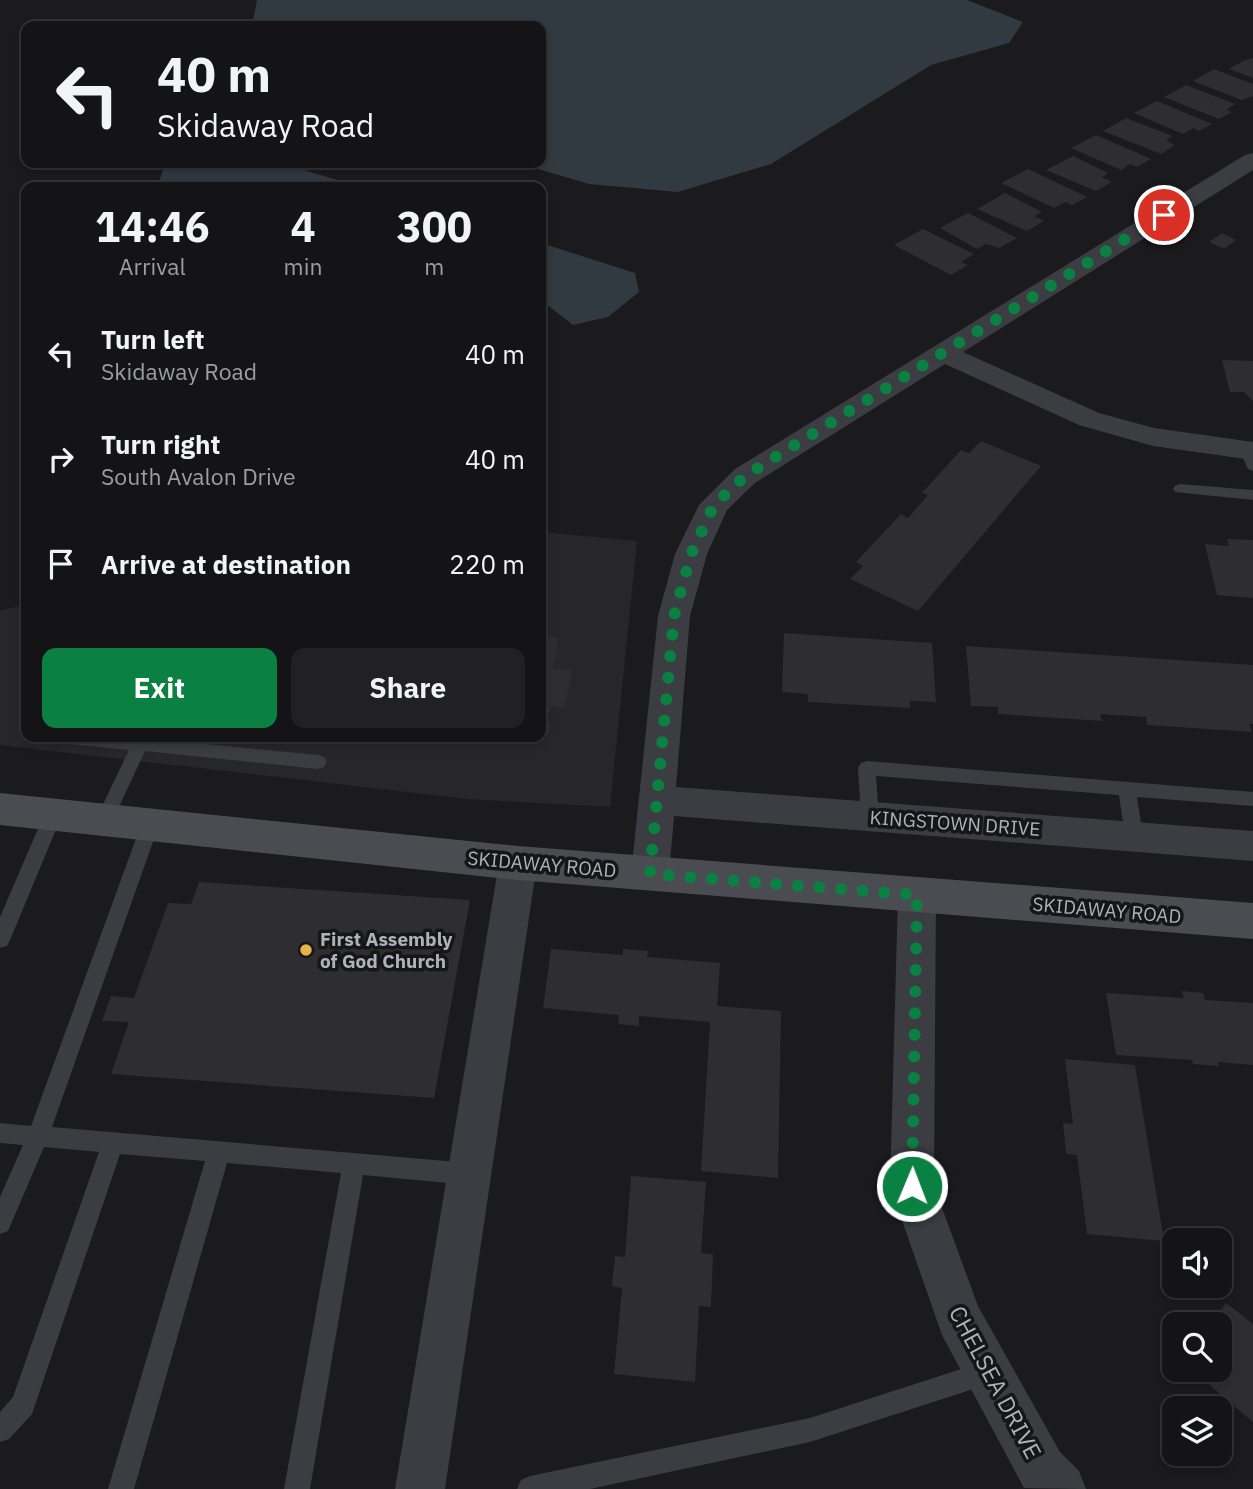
<!DOCTYPE html>
<style>
body{margin:0;font-family:"IBM Plex Sans",sans-serif;background:#212123;color:#f1f3f6;height:100vh;display:flex;flex-direction:column;font-size:26px;white-space:nowrap}
*{box-sizing:border-box;margin:0}
p{font-size:23px;color:#9d9ea1}
.icon{flex:none;width:38px;height:38px;fill:none;stroke:currentColor;stroke-width:2;stroke-linecap:round;stroke-linejoin:round}
.map{position:relative;flex:1;overflow:hidden}
.sheet{position:absolute;left:21px;top:182px;width:525px;height:560px;display:flex;flex-direction:column;background:#141416;border-radius:14px;box-shadow:0 4px 10px #0003,0 0 0 2px #333335}
.sheet>*{flex:none}
.top-card{position:absolute;left:21px;top:21px;width:525px;height:147px;border-radius:14px;box-shadow:0 4px 10px #0003,0 0 0 2px #333335;background:#141416;color:#f1f3f6;overflow:hidden}
.controls{position:absolute;left:1162px;top:1228px;display:grid;gap:14px}
.controls a{display:grid;place-items:center;width:70px;height:70px;border-radius:14px;background:#141416;box-shadow:0 4px 10px #0003,0 0 0 2px #333335;font-size:35px}
.pin{position:absolute;display:grid;place-items:center;width:60px;height:60px;color:#fff;margin:-30px;border:4px solid #fff;border-radius:50%;box-shadow:0 2px 7px #0007}
.me{position:absolute;width:77px;margin:-38px;rotate:1deg;stroke-linejoin:round;filter:drop-shadow(0 0 5px #0008)}
.turn{display:flex;align-items:center;gap:24px;height:147px;padding:0 21px;font-size:32px}
.turn .icon{width:91px;height:91px;stroke-width:2.5}
.turn b{display:block;font-size:49px;line-height:60px}
.eta{display:flex;justify-content:space-evenly;align-items:center;height:119px;text-align:center}
.eta b{font-size:42px;font-weight:800;line-height:49px}
.cta{display:flex;gap:14px;margin-top:auto;padding:14px 21px}
.cta a{flex:1;height:80px;border-radius:14px;background:#0b8043;color:#fff;font-size:28px;font-weight:800;line-height:80px;text-align:center}
.cta a+a{background:#212123;color:#f1f3f6}
ul{padding:0;list-style:none}
li{display:flex;align-items:center;gap:21px;height:105px;padding:0 21px}
li div{flex:1}
li b{display:block;font-size:26px}
li em{font-style:normal}
.map>svg:first-child{display:block}
.built{fill:#27272a}
.water{fill:#313a40}
.building{fill:#2e2e31}
.lines{fill:none;stroke-linecap:round;stroke-linejoin:round}
.service{fill:#3c3d42;fill-rule:evenodd}
.minor{fill:#3c3d42;fill-rule:evenodd}
.secondary{fill:#4a4c52;fill-rule:evenodd}
.route{stroke:#0b8043;stroke-width:12;stroke-dasharray:0 21.6}
.poi-dot{fill:#e7b348;stroke:#161618;stroke-width:2.5}
.labels{text-anchor:middle;dominant-baseline:central;stroke-width:7;stroke-linejoin:round;paint-order:stroke}
.street-label{font-size:19px;fill:#aeb2bb;stroke:#161618}
.poi-label{font-size:19px;font-weight:bold;fill:#aeb2bb;stroke:#161618;text-anchor:start}
.near-street-label{font-size:23px;fill:#aeb2bb;stroke:#161618}
</style>
<div class="map">
<svg width="1253" height="1489" viewBox="0 0 1253 1489">
<rect width="100%" height="100%" fill="#1b1b1d"/>
<!-- built -->
<path class="built" d="M 541,532 L 637,541 L 610,807 L 467,799 L 0,745 L 0,611 L 26,604 L 26,737 L 541,737 Z"/>
<!-- water -->
<g class="water">
<path d="M 257,0 L 967,0 L 1023,22 L 1009,43 L 931,65 L 771,164 L 678,192 L 589,184 L 518,163 L 541,163 L 541,26 L 252,26 Z"/>
<path d="M 169,163 L 280,163 L 361,187 L 157,187 L 165,165 Z"/>
<path d="M 541,243 L 635,273 L 639,292 L 608,317 L 573,325 L 541,300 Z"/>
</g>
<!-- building -->
<g class="building">
<path d="M 1253,58 L 1253,78 L 1229,69 L 1243,61 Z"/>
<path d="M 1214,69 L 1253,84 L 1253,96 L 1242,100 L 1193,81 Z"/>
<path d="M 1186,85 L 1235,104 L 1226,110 L 1232,112 L 1219,119 L 1164,97 Z"/>
<path d="M 1157,101 L 1212,124 L 1199,131 L 1193,128 L 1183,134 L 1134,113 Z"/>
<path d="M 1126,118 L 1172,136 L 1166,141 L 1175,145 L 1161,154 L 1103,131 Z"/>
<path d="M 1096,135 L 1151,159 L 1137,167 L 1130,164 L 1121,170 L 1071,148 Z"/>
<path d="M 1073,156 L 1108,173 L 1102,177 L 1112,182 L 1096,191 L 1046,170 Z"/>
<path d="M 1028,169 L 1087,197 L 1072,205 L 1066,202 L 1054,208 L 1001,183 Z"/>
<path d="M 1005,193 L 1042,212 L 1034,216 L 1044,221 L 1027,231 L 977,209 Z"/>
<path d="M 968,213 L 1017,238 L 999,248 L 986,244 L 977,249 L 940,228 Z"/>
<path d="M 923,229 L 974,254 L 961,262 L 968,265 L 951,275 L 894,245 Z"/>
<path d="M 1222,233 L 1236,240 L 1224,249 L 1209,242 Z"/>
<path d="M 1222,360 L 1253,361 L 1253,401 L 1244,392 L 1230,392 Z"/>
<path d="M 981,441 L 1041,466 L 918,611 L 850,579 L 863,566 L 856,562 L 901,514 L 908,518 L 928,495 L 922,493 L 961,450 L 969,453 Z"/>
<path d="M 1227,539 L 1253,540 L 1253,598 L 1217,595 L 1205,544 L 1229,546 Z"/>
<path d="M 784,633 L 932,643 L 936,702 L 910,701 L 910,708 L 808,702 L 808,694 L 782,692 Z"/>
<path d="M 541,636 L 558,638 L 553,669 L 572,670 L 565,707 L 551,706 L 548,719 L 545,719 L 544,722 L 551,723 L 549,734 L 544,734 L 543,738 L 541,738 Z"/>
<path d="M 966,646 L 1253,665 L 1253,724 L 1249,724 L 1252,732 L 1147,725 L 1146,717 L 1100,714 L 1102,721 L 998,714 L 998,707 L 971,706 Z"/>
<path d="M 199,882 L 470,900 L 434,1098 L 111,1074 L 129,1022 L 102,1021 L 111,996 L 134,998 L 168,903 L 191,904 Z"/>
<path d="M 551,949 L 623,955 L 623,949 L 648,951 L 647,957 L 720,963 L 717,1006 L 781,1011 L 778,1178 L 701,1171 L 710,1022 L 639,1016 L 639,1026 L 618,1024 L 619,1015 L 543,1008 Z"/>
<path d="M 1182,991 L 1203,993 L 1205,1000 L 1253,1003 L 1253,1065 L 1218,1062 L 1219,1066 L 1193,1064 L 1192,1060 L 1116,1055 L 1106,993 L 1184,998 Z"/>
<path d="M 1065,1059 L 1135,1065 L 1164,1241 L 1087,1234 L 1077,1155 L 1066,1154 L 1063,1123 L 1073,1124 Z"/>
<path d="M 631,1176 L 706,1182 L 701,1253 L 713,1254 L 711,1307 L 699,1306 L 695,1382 L 614,1374 L 622,1288 L 612,1286 L 615,1256 L 625,1257 Z"/>
<path d="M 1226,1303 L 1253,1324 L 1253,1422 L 1192,1370 L 1220,1370 L 1220,1325 L 1211,1325 Z"/>
</g>
<g class="lines">
<!-- service -->
<g class="service">
<path d="M 1247,446 L 1253,449 L 1253,471 L 1248,469 L 1240,451 Z"/>
<path d="M 1180,484 L 1253,490 L 1253,500 L 1175,492 L 1173,489 L 1175,486 Z"/>
<path d="M 61,737 L 134,737 L 318,755 L 324,757 L 327,762 L 324,767 L 318,769 L 145,751 L 111,824 L 105,826 L 99,824 L 96,819 L 129,750 L 70,744 L 64,742 Z"/>
<path d="M 867,761 L 1253,792 L 1253,806 L 1137,797 L 1143,837 L 1141,842 L 1134,844 L 1127,842 L 1125,837 L 1119,795 L 876,776 L 879,817 L 876,822 L 870,824 L 864,822 L 861,817 L 858,768 L 861,763 Z"/>
<path d="M 53,808 L 59,810 L 62,815 L 10,940 L 7,946 L 0,948 L 0,917 L 44,815 L 47,810 Z"/>
<path d="M 150,818 L 156,820 L 159,825 L 52,1127 L 469,1163 L 477,1167 L 480,1174 L 477,1181 L 469,1185 L 363,1175 L 310,1489 L 284,1489 L 341,1173 L 227,1163 L 134,1489 L 108,1489 L 205,1161 L 120,1154 L 32,1414 L 9,1439 L 0,1442 L 0,1412 L 13,1397 L 99,1152 L 44,1147 L 8,1231 L 0,1234 L 0,1197 L 23,1145 L 0,1143 L 0,1123 L 31,1126 L 141,825 L 144,820 Z"/>
<path d="M 989,1360 L 998,1363 L 1001,1372 L 998,1381 L 810,1442 L 590,1489 L 517,1489 L 521,1480 L 530,1476 L 810,1418 Z"/>
</g>
<!-- minor -->
<g class="minor">
<path d="M 1253,153 L 1253,170 L 963,352 L 1099,413 L 1154,428 L 1253,442 L 1253,460 L 1153,446 L 1079,425 L 945,364 L 755,483 L 727,510 L 707,554 L 690,616 L 676,787 L 1253,831 L 1253,861 L 674,816 L 669,874 L 663,885 L 650,890 L 637,885 L 631,874 L 658,616 L 675,554 L 699,505 L 735,469 L 1245,155 Z"/>
<path d="M 518,848 L 531,852 L 537,863 L 445,1489 L 395,1489 L 499,863 L 505,852 Z"/>
<path d="M 917,879 L 930,884 L 936,895 L 934,1186 L 978,1306 L 1060,1452 L 1079,1471 L 1086,1489 L 1024,1488 L 942,1335 L 890,1186 L 898,895 L 904,884 Z"/>
</g>
<!-- secondary -->
<path class="secondary" d="M 0,793 L 518,846 L 1253,903 L 1253,939 L 518,880 L 0,825 Z"/>
</g>
<g class="lines">
<!-- route -->
<path class="route" d="M 912,1186 L 917,895 L 650,874 L 674,616 L 691,554 L 714,505 L 745,476 L 1164,215"/>
</g>
<!-- markers -->
<circle class="poi-dot" cx="306" cy="950" r="7"/>
<g class="labels">
<!-- street labels -->
<g class="street-label">
<text transform="translate(955 823) rotate(4)">KINGSTOWN DRIVE</text>
<text transform="translate(542 864) rotate(5)">SKIDAWAY ROAD</text>
<text transform="translate(1107 910) rotate(5)">SKIDAWAY ROAD</text>
</g>
<!-- poi labels -->
<g class="poi-label">
<text x="320" y="939">First Assembly<tspan x="320" dy="22">of God Church</tspan></text>
</g>
<!-- near-street labels -->
<g class="near-street-label">
<text transform="translate(996 1382) rotate(62)">CHELSEA DRIVE</text>
</g>
</g>
</svg>
<div class="controls">
<a><svg class="icon" aria-label="sound" viewBox="0 0 24 24"><path d="M4 9h4l5-4v14l-5-4H4zM17 9q2 3 0 6"/></svg></a>
<a><svg class="icon" aria-label="search" viewBox="0 0 24 24"><circle cx="10" cy="10" r="6"/><path d="M15 15l6 6"/></svg></a>
<a><svg class="icon" aria-label="layers" viewBox="0 0 24 24"><path d="M12 4l9 5-9 5-9-5zM3 14l9 5 9-5"/></svg></a>
</div>
<div class="pin" style="left:1164px;top:215px;background:#d93025"><svg class="icon" aria-label="arrive" viewBox="0 0 24 24"><path d="M6 21V4h12l-3 4 3 4H6"/></svg></div>
<svg class="me" style="left:912px;top:1186px" viewBox="-20 -20 40 40"><circle r="17" fill="#0b8043" stroke="#fff" stroke-width="3"/><path d="M0-11L8 9 0 5-8 9z" fill="#fff"/></svg>
<div class="top-card">
<div class="turn"><svg class="icon" aria-label="left" viewBox="0 0 24 24"><path d="M17 20v-9H6M10 6l-5 5 5 5"/></svg><div><b>40 m</b>Skidaway Road</div></div>
</div>
<section class="sheet">
<div class="eta">
<div><b>14:46</b><p>Arrival</p></div>
<div><b>4</b><p>min</p></div>
<div><b>300</b><p>m</p></div>
</div>
<ul>
<li><svg class="icon" aria-label="left" viewBox="0 0 24 24"><path d="M17 20v-9H6M10 6l-5 5 5 5"/></svg><div><b>Turn left</b><p>Skidaway Road</p></div><em>40 m</em></li>
<li><svg class="icon" aria-label="right" viewBox="0 0 24 24"><path d="M7 20v-9h11M14 6l5 5-5 5"/></svg><div><b>Turn right</b><p>South Avalon Drive</p></div><em>40 m</em></li>
<li><svg class="icon" aria-label="arrive" viewBox="0 0 24 24"><path d="M6 21V4h12l-3 4 3 4H6"/></svg><div><b>Arrive at destination</b></div><em>220 m</em></li>
</ul>
<div class="cta"><a>Exit</a><a>Share</a></div>
</section>
</div>
